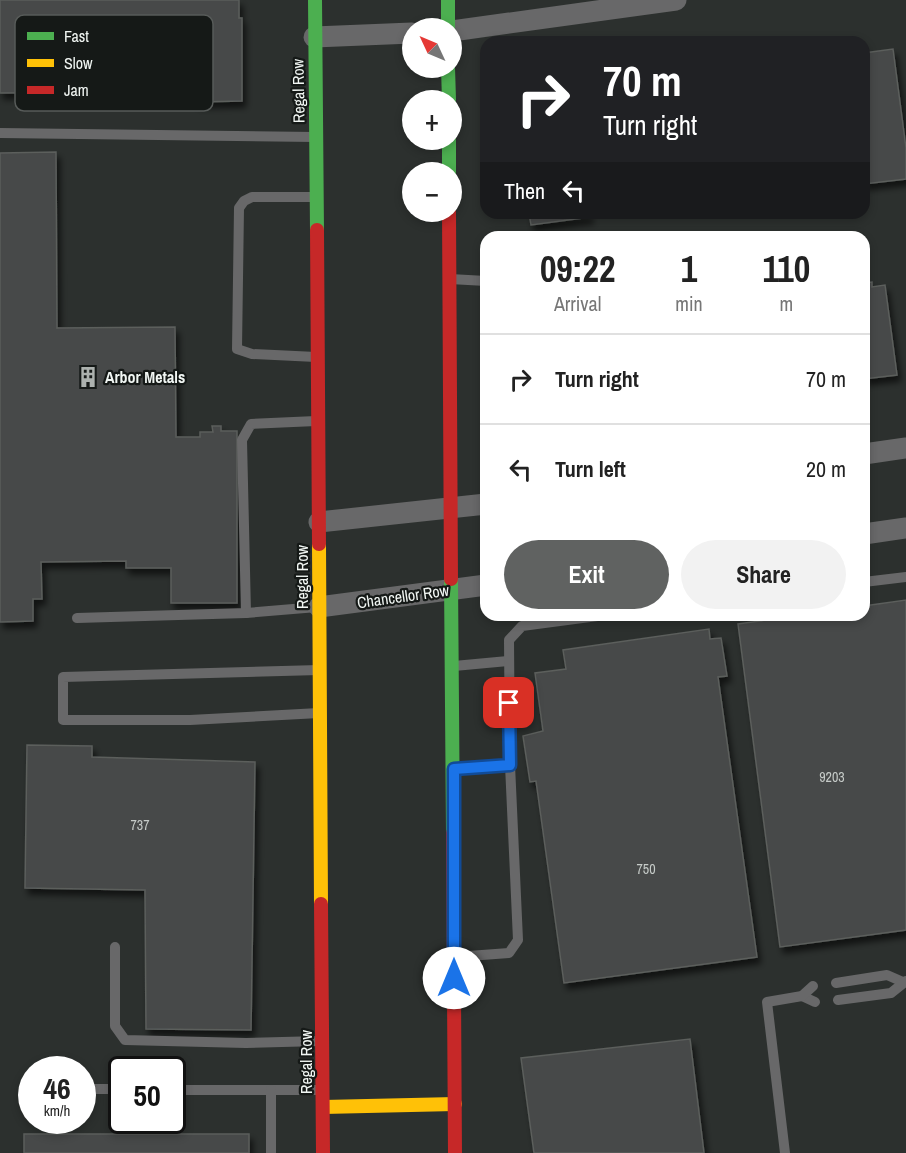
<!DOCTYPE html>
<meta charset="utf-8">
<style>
body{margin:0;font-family:"Archivo Narrow",sans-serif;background:#f2f2f2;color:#222;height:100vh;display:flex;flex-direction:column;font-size:22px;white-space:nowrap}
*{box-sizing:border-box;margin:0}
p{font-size:20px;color:#767676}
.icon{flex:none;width:33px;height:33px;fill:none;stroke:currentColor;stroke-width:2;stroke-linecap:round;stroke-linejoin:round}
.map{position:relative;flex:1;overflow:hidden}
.side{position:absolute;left:480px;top:231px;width:390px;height:390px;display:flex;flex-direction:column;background:#fff;border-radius:18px;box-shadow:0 3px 9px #0003}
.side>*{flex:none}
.hud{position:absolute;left:480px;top:36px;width:390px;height:183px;border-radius:18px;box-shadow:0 3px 9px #0003;background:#202124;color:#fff;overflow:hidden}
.needle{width:39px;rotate:314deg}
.fabs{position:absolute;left:402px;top:18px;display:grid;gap:12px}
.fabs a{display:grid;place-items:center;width:60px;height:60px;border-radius:50%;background:#fff;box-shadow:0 3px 9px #0003;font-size:30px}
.speed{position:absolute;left:18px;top:1056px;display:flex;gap:12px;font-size:30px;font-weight:700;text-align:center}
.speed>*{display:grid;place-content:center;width:78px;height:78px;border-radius:50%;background:#fff;box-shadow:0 3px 9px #0003;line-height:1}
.speed small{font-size:15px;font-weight:400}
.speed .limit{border:3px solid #111;border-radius:9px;background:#fff;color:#111}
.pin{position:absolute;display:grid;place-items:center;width:51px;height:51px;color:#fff;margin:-26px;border-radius:12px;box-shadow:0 3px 9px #0006}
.me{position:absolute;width:66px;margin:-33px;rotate:0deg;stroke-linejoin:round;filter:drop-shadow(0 0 4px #0008)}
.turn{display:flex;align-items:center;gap:21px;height:126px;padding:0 24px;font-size:27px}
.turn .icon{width:78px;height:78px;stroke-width:2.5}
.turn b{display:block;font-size:42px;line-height:51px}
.then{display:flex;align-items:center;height:57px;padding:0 24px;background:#0003;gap:12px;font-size:22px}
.eta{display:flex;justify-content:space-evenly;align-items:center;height:102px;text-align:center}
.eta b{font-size:36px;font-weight:700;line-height:42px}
.cta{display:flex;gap:12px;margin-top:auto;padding:12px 24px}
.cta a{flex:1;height:69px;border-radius:36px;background:#606261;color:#fff;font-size:24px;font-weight:700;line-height:69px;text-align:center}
.cta a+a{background:#f2f2f2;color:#222}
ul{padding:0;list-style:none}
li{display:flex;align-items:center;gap:18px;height:90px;padding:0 24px;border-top:2px solid #e0e0e0}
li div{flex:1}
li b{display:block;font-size:22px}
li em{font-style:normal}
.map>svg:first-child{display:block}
.building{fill:#474948;stroke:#5b5e5c;stroke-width:1.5;filter:url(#shadow)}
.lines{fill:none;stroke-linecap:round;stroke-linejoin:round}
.lane{stroke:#686869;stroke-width:10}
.street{stroke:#686869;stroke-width:21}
.fast{stroke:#4caf50;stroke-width:14}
.slow{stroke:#ffc107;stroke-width:14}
.jam{stroke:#c62828;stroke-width:14}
.route-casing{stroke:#114b97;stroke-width:15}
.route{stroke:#1a73e8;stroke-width:10}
.labels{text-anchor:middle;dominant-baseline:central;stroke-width:4.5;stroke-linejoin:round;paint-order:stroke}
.number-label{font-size:14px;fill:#c6cbc8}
.street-label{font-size:16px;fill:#f1f6f3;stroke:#151917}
.poi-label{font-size:16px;font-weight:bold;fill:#f1f6f3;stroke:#151917;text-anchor:start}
.key{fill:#151917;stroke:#575b59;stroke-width:1.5}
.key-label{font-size:16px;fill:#f1f6f3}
</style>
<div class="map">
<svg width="906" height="1153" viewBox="0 0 906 1153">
<defs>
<filter id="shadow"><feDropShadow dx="3.5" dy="6" stdDeviation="3" flood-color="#0009"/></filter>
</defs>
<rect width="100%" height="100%" fill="#2c302e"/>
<!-- building -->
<g class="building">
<path d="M 0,0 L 239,0 L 239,18 L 242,18 L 242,101 L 196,102 L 196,89 L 169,89 L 169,92 L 124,92 L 124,88 L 111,88 L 111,92 L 0,93 Z"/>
<path d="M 893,49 L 906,148 L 906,179 L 864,184 L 864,53 Z"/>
<path d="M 56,152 L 57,328 L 175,327 L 176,437 L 200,437 L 200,432 L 213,432 L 212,426 L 221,426 L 221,431 L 237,431 L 237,603 L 171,603 L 171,568 L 126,568 L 126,561 L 41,562 L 42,599 L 33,599 L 33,621 L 0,622 L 0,153 Z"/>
<path d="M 529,213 L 589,213 L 590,217 L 531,225 Z"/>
<path d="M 872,282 L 872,287 L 885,285 L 897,375 L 864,379 L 864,283 Z"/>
<path d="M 906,600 L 906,930 L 780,947 L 738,624 L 803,615 L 864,615 L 864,606 Z"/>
<path d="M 709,629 L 710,639 L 721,638 L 727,676 L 718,677 L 757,957 L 564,983 L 536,781 L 530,782 L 523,736 L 543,731 L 535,673 L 566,669 L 563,650 Z"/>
<path d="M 27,745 L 92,746 L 92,757 L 255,762 L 251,1030 L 146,1029 L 145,890 L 25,888 Z"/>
<path d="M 690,1039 L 704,1153 L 534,1153 L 521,1058 Z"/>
<rect x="24" y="1134" width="225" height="19"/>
</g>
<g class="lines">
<!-- lane -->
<g class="lane">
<path d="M 0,133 L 315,137"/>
<path d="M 316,197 L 252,197 L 244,201 L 239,208 L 237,349 L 252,354 L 316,357"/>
<path d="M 450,279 L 486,281"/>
<path d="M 864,582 L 906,577"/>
<path d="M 246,613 L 242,440 L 251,424 L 316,421"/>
<path d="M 77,618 L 246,613 L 317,607"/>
<path d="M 454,666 L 508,661"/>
<path d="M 319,670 L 63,677 L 63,720 L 190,720 L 319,713"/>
<path d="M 454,769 L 510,765"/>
<path d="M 115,947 L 115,1026 L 125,1040 L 246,1043 L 320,1041"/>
<path d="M 455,957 L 509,953 L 518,940 L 510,765 L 509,640 L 522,626 L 605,615"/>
<path d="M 836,983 L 887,975 L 903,982"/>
<path d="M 802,996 L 815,1002"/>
<path d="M 838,1000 L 891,993 L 906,981"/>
<path d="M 82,1089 L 122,1089"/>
<path d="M 172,1090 L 320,1090"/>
<path d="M 271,1090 L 271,1153"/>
<path d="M 785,1153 L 767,1002 L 802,996 L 813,986"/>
</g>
<!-- street -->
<g class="street">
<path d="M 452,31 L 676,0"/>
<path d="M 314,37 L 412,33"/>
<path d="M 864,454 L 906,448"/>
<path d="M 319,522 L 486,504"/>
<path d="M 864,534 L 906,528"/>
<path d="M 319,607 L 486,585"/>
</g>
<!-- fast -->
<g class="fast">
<path d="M 315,0 L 317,230"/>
<path d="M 448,0 L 448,28"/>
<path d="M 448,68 L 449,100"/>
<path d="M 449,140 L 449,172"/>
<path d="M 451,579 L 453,833"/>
</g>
<!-- slow -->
<g class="slow">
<path d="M 319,544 L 321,904"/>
<path d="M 323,1107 L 455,1104"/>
</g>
<!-- jam -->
<g class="jam">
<path d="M 449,212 L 451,579"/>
<path d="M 317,230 L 319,544"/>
<path d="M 453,833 L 455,1153"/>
<path d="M 321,904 L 323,1153"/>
</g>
</g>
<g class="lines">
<defs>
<path id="route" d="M 454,978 L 454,769 L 510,765 L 509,703"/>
</defs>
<!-- route casing -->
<use href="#route" class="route-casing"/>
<!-- route -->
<use href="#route" class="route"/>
</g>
<!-- icons -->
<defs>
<symbol id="building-bare" viewBox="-9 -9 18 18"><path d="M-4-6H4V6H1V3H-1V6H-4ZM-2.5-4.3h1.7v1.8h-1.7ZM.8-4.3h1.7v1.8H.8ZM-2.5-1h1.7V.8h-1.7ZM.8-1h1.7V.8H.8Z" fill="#acb1ae" stroke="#151917" stroke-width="2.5" paint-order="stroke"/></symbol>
</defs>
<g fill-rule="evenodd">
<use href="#building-bare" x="73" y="362" width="30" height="30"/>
</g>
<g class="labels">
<!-- number labels -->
<g class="number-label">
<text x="832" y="777">9203</text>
<text x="140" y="825">737</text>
<text x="646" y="869">750</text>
</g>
<!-- street labels -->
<g class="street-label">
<text transform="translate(298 91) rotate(-91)">Regal Row</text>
<text transform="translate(302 577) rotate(-90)">Regal Row</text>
<text transform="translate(403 596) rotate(-8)">Chancellor Row</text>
<text transform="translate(306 1062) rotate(-90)">Regal Row</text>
</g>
<!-- poi labels -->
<g class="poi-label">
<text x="105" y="377">Arbor Metals</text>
</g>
</g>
<!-- legend -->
<rect x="15" y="15" width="198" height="96" rx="9" class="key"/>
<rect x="27" y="32" width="27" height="8" fill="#4caf50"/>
<rect x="27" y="59" width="27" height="8" fill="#ffc107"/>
<rect x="27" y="86" width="27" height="8" fill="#c62828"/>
<g class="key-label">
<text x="64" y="42">Fast</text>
<text x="64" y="69">Slow</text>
<text x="64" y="96">Jam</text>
</g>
</svg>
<div class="fabs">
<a><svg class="needle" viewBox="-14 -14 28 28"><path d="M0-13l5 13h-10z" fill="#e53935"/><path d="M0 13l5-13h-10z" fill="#767676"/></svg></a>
<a>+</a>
<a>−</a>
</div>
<div class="speed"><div>46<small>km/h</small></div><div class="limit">50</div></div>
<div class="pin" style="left:509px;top:703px;background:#d93025"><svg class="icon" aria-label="arrive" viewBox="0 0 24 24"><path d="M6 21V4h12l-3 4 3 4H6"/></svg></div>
<svg class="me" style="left:454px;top:978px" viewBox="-20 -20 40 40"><circle r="19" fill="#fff"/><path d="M0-13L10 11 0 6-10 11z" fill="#1a73e8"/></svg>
<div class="hud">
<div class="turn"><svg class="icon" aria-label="right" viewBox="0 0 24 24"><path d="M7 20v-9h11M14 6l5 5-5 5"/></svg><div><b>70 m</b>Turn right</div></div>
<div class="then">Then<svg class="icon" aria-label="left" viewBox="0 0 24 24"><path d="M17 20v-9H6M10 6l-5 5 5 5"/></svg></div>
</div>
<section class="side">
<div class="eta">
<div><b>09:22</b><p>Arrival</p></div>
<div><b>1</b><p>min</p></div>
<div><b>110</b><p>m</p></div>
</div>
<ul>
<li><svg class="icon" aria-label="right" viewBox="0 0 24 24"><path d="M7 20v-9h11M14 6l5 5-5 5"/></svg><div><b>Turn right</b></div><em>70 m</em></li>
<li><svg class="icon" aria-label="left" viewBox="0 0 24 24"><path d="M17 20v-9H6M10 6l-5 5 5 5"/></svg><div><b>Turn left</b></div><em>20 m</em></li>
</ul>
<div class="cta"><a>Exit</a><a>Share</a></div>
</section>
</div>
